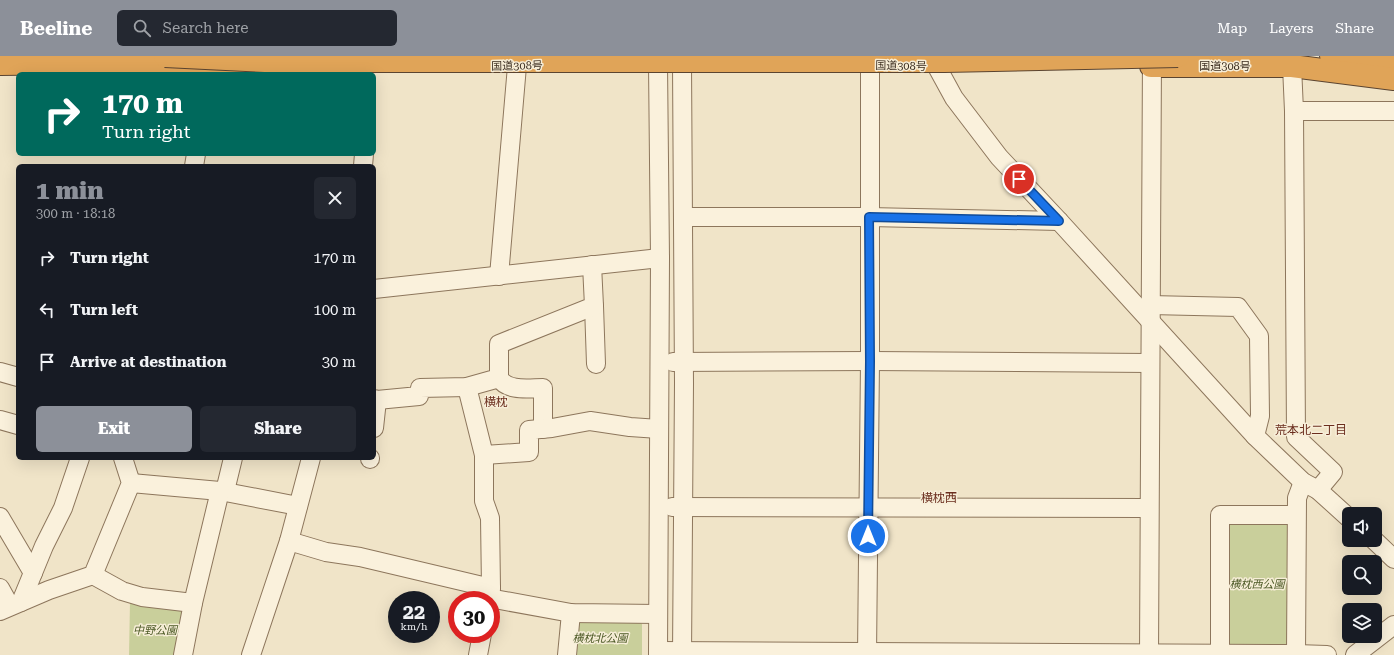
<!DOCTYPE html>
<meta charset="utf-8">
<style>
body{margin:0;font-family:"Roboto Serif","Noto Sans JP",serif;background:#242831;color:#f1f3f6;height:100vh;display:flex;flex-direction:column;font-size:15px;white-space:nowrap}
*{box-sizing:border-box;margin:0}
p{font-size:13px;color:#9ea1a6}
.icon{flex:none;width:22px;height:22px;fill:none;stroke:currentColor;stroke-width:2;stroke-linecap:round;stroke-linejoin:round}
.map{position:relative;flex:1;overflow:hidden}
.sheet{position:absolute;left:16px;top:108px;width:360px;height:296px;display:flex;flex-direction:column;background:#171b24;border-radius:6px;box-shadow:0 4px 16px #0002}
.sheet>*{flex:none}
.banner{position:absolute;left:16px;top:16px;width:360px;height:84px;border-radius:6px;box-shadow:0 4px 16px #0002;background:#00695c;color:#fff;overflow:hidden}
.controls{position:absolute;left:1342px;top:451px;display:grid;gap:8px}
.controls a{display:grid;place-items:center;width:40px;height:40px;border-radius:6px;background:#171b24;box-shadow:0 4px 16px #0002;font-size:20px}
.speed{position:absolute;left:388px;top:535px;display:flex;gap:8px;font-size:20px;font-weight:700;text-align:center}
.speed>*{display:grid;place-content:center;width:52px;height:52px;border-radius:50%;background:#171b24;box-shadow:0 4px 16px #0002;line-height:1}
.speed small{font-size:10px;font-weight:400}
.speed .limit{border:6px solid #d22;background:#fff;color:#111}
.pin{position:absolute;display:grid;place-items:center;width:34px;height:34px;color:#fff;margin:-17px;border:2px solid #fff;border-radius:50%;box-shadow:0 1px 4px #0007}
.me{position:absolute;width:44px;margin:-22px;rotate:0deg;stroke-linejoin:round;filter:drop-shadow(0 0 3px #0008)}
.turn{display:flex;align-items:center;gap:14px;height:84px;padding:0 20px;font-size:18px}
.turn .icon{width:52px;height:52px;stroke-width:2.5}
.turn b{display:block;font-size:28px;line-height:34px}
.round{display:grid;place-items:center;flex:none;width:42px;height:42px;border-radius:6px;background:#242831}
.headline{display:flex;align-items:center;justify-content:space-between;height:68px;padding:0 20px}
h1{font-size:24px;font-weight:800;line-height:30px;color:#8c9099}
.button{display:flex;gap:8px;margin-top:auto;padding:8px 20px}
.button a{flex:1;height:46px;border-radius:6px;background:#8c9099;color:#fff;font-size:16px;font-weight:800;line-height:46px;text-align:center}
.button a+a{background:#242831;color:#f1f3f6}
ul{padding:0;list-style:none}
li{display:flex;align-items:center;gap:12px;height:52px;padding:0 20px}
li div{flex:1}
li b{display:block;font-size:15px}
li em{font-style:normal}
header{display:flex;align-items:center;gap:24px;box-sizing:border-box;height:56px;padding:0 20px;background:#8c9099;color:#fff}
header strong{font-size:19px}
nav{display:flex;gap:22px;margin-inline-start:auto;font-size:14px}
.search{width:280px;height:36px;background:#242831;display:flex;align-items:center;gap:10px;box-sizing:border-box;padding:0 14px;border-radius:6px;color:#9ea1a6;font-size:15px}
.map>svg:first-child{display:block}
.green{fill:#c9cf9b}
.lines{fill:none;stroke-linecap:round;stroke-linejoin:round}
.minor-casing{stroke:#8d765c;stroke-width:20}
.highway-casing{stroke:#5b4430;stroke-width:24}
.minor{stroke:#faf1dc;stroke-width:18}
.highway{stroke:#e0a458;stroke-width:22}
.highway-bridge-casing{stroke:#5b4430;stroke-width:24;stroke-linecap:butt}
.highway-bridge{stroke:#e0a458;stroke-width:22}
.route-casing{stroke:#114b97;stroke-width:10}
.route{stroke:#1a73e8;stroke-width:7}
.labels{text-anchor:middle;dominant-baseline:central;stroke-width:3;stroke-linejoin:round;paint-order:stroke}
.street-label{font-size:11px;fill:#3d2e20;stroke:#f7eed8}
.park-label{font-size:11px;font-style:italic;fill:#4d5a26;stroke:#f7eed8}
.neighbourhood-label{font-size:12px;fill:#6b2e1e;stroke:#f7eed8}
</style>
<header>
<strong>Beeline</strong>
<div class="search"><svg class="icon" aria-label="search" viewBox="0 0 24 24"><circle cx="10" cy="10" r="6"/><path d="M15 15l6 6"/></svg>Search here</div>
<nav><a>Map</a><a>Layers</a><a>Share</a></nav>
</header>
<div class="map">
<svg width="1394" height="599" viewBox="0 0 1394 599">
<rect width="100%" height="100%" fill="#f0e4c8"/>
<!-- green -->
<g class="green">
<path d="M 1233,462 L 1282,462 L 1290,471 L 1290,585 L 1283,592 L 1230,592 L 1223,584 L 1224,470 Z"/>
<path d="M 130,546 L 178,550 L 187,558 L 179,599 L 129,599 Z"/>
<path d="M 579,563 L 638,565 L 642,568 L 642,599 L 570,599 Z"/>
</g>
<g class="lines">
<defs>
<g id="minor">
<path d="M 681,0 L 682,8 L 684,327 L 682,599"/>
<path d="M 931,0 L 954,42 L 999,101 L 1059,165 L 1255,380 L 1303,426 L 1318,434 L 1349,462"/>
<path d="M 1292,10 L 1294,55 L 1296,381 L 1333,416 L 1318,434"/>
<path d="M 1294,55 L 1394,55"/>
<path d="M 194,110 L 196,98"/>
<path d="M 363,110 L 364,98"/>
<path d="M 683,161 L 869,161 L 1059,165"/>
<path d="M 499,220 L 517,10"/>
<path d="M 374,233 L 660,202"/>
<path d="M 1150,249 L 1238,251 L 1259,280 L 1260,360 L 1255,380"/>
<path d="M 594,250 L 596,308"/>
<path d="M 673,306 L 870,305 L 1150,307"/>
<path d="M 0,316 L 18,321"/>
<path d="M 499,322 C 508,336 529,332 543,332 L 543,373"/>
<path d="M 467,331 L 484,399 L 484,445 L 490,462 L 491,532 L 489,544"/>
<path d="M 374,343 L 377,344 L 419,340 L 420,332 L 467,331 L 499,322 L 499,288 L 594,250 L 592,209"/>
<path d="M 0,364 L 18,369"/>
<path d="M 374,372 L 377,344"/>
<path d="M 484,399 L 529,396 L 529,374 L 552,372 L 590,365 L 630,371 L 659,373"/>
<path d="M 370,403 L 370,402"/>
<path d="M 131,427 L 220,435 L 298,450"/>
<path d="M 225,435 L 233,402"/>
<path d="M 672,451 L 1149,452"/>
<path d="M 0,461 L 33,517"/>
<path d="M 1374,484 L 1394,503"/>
<path d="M 289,485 L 326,496 L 360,501 L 491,532"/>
<path d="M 93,519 L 122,535 L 142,541 L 193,547"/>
<path d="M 0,532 L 10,550"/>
<path d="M 489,542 L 571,557 L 658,558"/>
<path d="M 21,546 L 44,490 L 63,452 L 80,402"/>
<path d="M 0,555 L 49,534 L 93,519 L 131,427 L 123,402"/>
<path d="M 658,595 L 1296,598 L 1327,599"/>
<path d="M 1220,597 L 1220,459 L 1296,459"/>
<path d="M 1296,598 L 1297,442 L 1303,426"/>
<path d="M 183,599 L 193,547 L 220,435"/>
<path d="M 251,599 L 289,485 L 311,402"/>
<path d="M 478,599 L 482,578"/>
<path d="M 567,599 L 571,557"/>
<path d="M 658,599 L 660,202 L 658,8 L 660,0"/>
<path d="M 867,599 L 870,305 L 870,10"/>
<path d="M 1149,599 L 1152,0"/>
<path d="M 1355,599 L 1394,569"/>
</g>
<g id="highway">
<path d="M 1331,0 L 1394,3"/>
<path d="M 0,8 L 81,7 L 212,14 L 263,14"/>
<path d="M 1151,10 L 1292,10 L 1394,23"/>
</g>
</defs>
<!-- minor casing -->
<use href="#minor" class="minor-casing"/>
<!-- highway casing -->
<use href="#highway" class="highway-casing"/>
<!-- minor -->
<use href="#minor" class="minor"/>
<!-- highway -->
<use href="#highway" class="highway"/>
<defs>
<path id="highway-bridge" d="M 165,0 L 265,5 L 945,5 L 1178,0"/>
</defs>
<!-- highway-bridge casing -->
<use href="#highway-bridge" class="highway-bridge-casing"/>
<!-- highway-bridge -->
<use href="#highway-bridge" class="highway-bridge"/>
</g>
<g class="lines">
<defs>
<path id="route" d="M 868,480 L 870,305 L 869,161 L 1059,165 L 1019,123"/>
</defs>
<!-- route casing -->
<use href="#route" class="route-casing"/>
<!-- route -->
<use href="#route" class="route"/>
</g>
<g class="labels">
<!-- street labels -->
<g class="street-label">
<text transform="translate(517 10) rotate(-1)">国道308号</text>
<text transform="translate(901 10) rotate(1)">国道308号</text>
<text x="1225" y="10">国道308号</text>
</g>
<!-- park labels -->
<g class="park-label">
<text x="1257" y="528">横枕西公園</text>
<text x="155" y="574">中野公園</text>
<text x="600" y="582">横枕北公園</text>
</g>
<!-- neighbourhood labels -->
<g class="neighbourhood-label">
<text x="496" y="346">横枕</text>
<text x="1311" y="374">荒本北二丁目</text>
<text x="939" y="442">横枕西</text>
</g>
</g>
</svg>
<div class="controls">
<a><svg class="icon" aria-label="sound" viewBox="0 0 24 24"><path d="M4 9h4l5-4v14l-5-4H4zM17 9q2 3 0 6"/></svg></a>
<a><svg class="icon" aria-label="search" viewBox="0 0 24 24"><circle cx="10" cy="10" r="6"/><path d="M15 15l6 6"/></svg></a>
<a><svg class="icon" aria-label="layers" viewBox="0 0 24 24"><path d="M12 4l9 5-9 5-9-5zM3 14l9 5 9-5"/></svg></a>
</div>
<div class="speed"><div>22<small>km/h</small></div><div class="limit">30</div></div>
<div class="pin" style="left:1019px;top:123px;background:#d93025"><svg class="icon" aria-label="arrive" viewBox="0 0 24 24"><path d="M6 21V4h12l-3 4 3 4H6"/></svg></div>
<svg class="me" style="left:868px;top:480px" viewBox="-20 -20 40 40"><circle r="17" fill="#1a73e8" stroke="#fff" stroke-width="3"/><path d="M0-11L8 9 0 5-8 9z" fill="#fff"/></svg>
<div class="banner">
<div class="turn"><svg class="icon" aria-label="right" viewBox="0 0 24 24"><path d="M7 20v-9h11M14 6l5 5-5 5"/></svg><div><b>170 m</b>Turn right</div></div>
</div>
<section class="sheet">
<div class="headline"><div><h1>1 min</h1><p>300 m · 18:18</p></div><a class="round"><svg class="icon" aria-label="close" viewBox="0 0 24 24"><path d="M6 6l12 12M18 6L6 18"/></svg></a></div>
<ul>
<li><svg class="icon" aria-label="right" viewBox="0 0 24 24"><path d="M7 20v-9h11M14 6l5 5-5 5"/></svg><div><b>Turn right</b></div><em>170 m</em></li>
<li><svg class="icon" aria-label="left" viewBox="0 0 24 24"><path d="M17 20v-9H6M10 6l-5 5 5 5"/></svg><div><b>Turn left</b></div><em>100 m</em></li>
<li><svg class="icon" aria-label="arrive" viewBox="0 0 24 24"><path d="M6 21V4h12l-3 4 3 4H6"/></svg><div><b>Arrive at destination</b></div><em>30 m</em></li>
</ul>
<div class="button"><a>Exit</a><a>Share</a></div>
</section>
</div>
